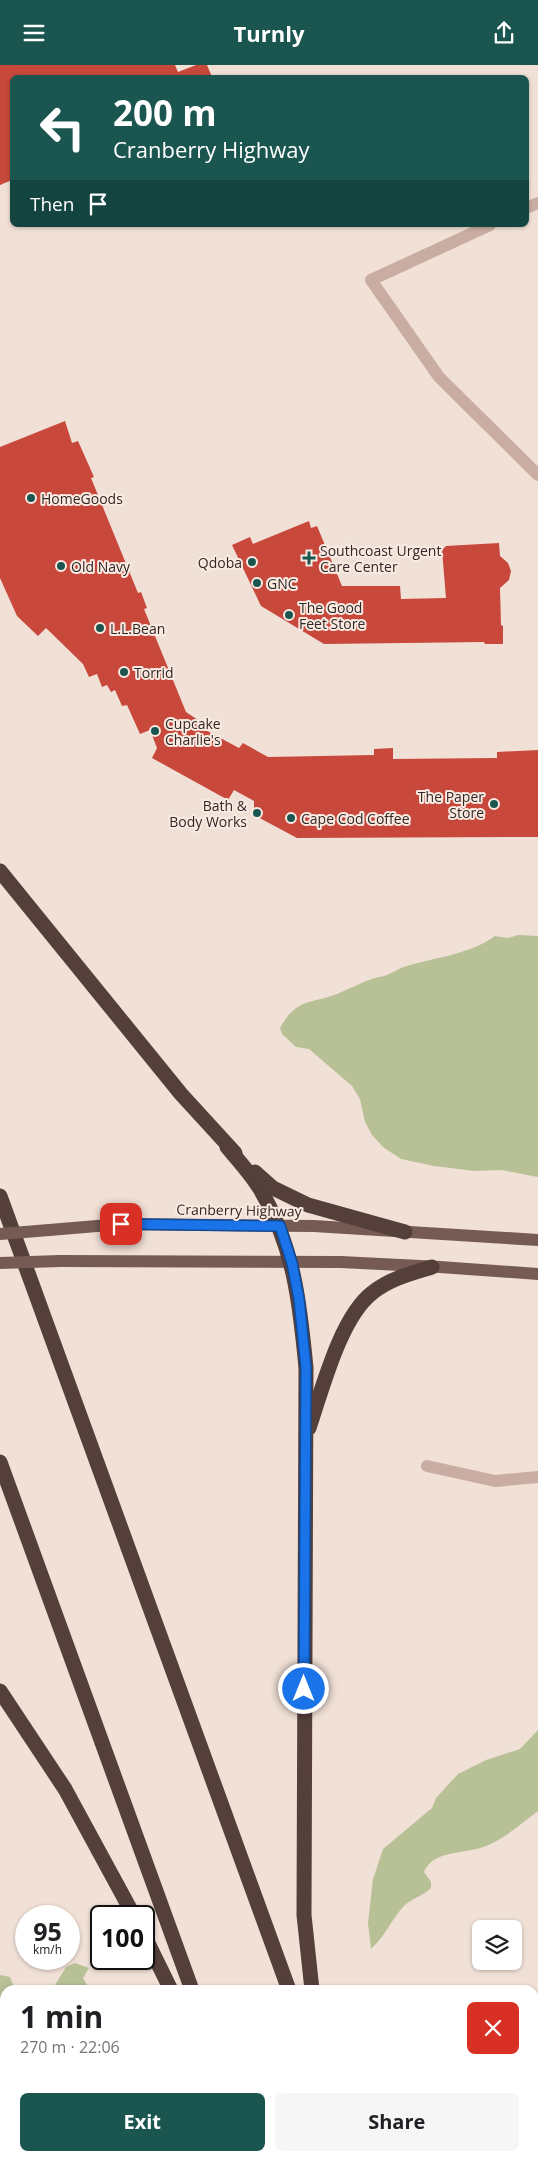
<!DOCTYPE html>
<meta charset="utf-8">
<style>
body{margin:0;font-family:"Open Sans",sans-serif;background:#f6f6f6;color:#202124;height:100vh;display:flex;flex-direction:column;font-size:19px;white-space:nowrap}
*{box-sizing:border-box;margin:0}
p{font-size:16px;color:#757577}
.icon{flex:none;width:28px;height:28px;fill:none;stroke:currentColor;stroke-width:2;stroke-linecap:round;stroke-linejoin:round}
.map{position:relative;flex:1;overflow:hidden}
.sheet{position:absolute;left:0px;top:1920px;width:539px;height:176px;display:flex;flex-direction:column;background:#fff;border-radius:15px 15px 0 0;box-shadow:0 1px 4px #0004}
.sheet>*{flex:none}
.banner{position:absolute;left:10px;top:10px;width:519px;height:152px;border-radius:8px;box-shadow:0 1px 4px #0004;background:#1a554f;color:#fff;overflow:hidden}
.tools{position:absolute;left:472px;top:1855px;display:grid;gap:10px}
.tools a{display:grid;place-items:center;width:50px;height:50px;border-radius:8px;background:#fff;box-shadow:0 1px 4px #0004;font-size:25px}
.speed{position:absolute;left:15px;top:1840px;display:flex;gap:10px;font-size:25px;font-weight:700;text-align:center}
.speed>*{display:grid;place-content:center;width:65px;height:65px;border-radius:50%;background:#fff;box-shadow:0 1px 4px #0004;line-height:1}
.speed small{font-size:12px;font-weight:400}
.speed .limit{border:2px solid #111;border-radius:8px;background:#fff;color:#111}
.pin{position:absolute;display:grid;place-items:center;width:42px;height:42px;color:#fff;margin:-21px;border-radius:10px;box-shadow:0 2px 8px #0006}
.me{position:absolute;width:55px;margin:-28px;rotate:0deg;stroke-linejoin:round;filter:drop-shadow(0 0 4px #0008)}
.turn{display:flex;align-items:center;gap:18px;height:105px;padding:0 20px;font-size:22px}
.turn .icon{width:65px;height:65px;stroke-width:2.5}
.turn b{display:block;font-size:35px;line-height:42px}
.then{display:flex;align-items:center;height:48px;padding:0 20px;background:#0003;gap:10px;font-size:19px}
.round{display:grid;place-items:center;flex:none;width:52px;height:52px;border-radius:8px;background:#f6f6f6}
.head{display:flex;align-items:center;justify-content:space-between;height:85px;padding:0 20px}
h1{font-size:30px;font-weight:700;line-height:38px}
.button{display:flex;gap:10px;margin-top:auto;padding:10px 20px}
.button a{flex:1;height:58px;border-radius:8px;background:#1a554f;color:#fff;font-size:20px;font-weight:700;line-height:58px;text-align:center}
.button a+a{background:#f6f6f6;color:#202124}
header{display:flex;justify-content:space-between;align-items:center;height:65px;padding:0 20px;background:#1a554f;color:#fff;font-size:22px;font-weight:700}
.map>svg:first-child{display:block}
.green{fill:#b8c096}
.building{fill:#c8483c}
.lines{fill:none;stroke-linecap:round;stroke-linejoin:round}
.minor{stroke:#c9ada2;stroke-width:12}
.major{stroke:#765b55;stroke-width:12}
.highway{stroke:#543f3b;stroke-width:15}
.major-bridge{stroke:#765b55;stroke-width:12}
.route-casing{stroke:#114b97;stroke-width:12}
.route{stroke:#1a73e8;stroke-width:9}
.poi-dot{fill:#1a554f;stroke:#f9eae2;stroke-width:2}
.labels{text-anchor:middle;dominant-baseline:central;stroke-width:4;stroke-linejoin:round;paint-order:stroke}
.poi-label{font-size:14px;fill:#332725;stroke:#f9eae2;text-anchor:start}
.street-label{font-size:14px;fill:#332725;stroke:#f9eae2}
</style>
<header><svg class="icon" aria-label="menu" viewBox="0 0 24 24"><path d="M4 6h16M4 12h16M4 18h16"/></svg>Turnly<svg class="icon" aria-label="share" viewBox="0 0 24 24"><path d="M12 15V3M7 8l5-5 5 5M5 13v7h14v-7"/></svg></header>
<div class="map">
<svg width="538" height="2096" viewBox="0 0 538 2096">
<rect width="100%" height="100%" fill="#f1e0d6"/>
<!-- green -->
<g class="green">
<path d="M 518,870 L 538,871 L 538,1112 L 501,1105 L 474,1106 L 434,1101 L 401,1094 L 383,1082 L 372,1070 L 365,1057 L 360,1034 L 352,1021 L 309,984 L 296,982 L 282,969 L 280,963 C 296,934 309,939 337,929 C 349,924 360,918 372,914 C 377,912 382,912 387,910 C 392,908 396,905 401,903 C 433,892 467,891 495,871 L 508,873 Z"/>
<path d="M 538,1665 L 538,1746 C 520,1759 504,1775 483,1782 C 464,1789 433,1785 424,1807 L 431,1817 L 431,1823 C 423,1831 408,1835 402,1843 C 390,1857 386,1870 371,1884 L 368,1858 L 373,1814 L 383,1784 L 432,1743 L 436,1733 L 458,1709 L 486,1695 L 520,1684 Z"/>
<path d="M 75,1898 L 89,1903 L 83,1913 L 90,1925 L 52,1925 L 66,1902 Z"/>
<path d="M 0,1910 L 10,1912 L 15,1925 L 5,1925 L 5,1971 L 0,1981 Z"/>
<path d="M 5,2014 L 5,2091 L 181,2091 L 183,2096 L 0,2096 L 0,2023 Z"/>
</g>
<!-- building -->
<g class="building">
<path d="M 0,0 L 175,0 L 178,7 L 196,0 L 207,0 L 212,12 L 12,12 L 12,115 L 0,120 Z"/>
<path d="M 65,356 L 72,378 L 78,376 L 94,412 L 91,413 L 138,528 L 141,527 L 147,543 L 144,544 L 186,647 L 201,657 L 198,661 L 239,683 L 243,678 L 268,692 L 374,690 L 374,684 L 393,683 L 393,694 L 497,693 L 497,687 L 538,685 L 538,772 L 297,773 L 254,750 L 254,736 L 234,725 L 228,735 L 152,693 L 157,683 L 150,665 L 140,669 L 127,640 L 122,641 L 115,625 L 111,627 L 107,620 L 102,622 L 97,609 L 89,612 L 83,599 L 46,563 L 38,571 L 17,551 L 0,513 L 0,382 Z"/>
<path d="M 309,456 L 311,463 L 317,461 L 342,521 L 400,521 L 401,534 L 446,533 L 442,485 L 446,481 L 499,478 L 500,491 L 508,498 L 511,506 L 509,515 L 500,523 L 501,560 L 503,561 L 503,579 L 485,579 L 484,577 L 324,579 L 261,541 L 232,480 L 250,472 L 253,479 Z"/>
</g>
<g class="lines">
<!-- minor -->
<g class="minor">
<path d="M 526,143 L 538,138"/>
<path d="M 490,160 L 371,215 L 439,312 L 538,410"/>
<path d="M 427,1401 L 495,1416 L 538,1412"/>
</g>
<!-- major -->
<g class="major">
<path d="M 49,1165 L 121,1159 L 314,1161 L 538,1175"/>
<path d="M 60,1196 L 341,1197 L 440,1202 L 538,1209"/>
</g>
<!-- highway -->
<g class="highway">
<path d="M 0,806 L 181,1029 L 235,1088"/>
<path d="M 227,1082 C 238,1095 251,1109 260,1124 C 294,1181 300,1239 306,1303 L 304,1850 L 312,1925"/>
<path d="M 255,1107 L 273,1123 L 308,1140 L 405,1167"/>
<path d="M 0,1131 L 289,1925"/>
<path d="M 309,1363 C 322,1325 340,1253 372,1228 C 389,1214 412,1208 432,1202"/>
<path d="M 0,1397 L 192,1925"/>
<path d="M 0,1626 L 65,1724 L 134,1851"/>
<path d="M 144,1870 L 171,1925"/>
<path d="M 245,2091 L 248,2096"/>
<path d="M 349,2091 L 351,2096"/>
</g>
<!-- major-bridge -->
<g class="major-bridge">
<path d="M 0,1169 L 49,1165"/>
<path d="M 0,1198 L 60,1196"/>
</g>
</g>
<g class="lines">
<defs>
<path id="route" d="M 121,1159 L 280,1161 L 292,1198 L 299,1234 L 306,1303 L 304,1624"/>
</defs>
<!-- route casing -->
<use href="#route" class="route-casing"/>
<!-- route -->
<use href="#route" class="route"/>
</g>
<!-- markers -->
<g class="poi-dot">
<circle cx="31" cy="433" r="5"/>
<path d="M306.5 485.5h5v5h5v5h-5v5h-5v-5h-5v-5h5z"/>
<circle cx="252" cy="497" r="5"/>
<circle cx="61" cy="501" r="5"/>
<circle cx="257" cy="518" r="5"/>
<circle cx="289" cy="550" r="5"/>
<circle cx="100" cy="563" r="5"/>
<circle cx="124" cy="607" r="5"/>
<circle cx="155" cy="666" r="5"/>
<circle cx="494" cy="739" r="5"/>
<circle cx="257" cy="748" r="5"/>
<circle cx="291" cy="753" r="5"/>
</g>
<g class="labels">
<!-- poi labels -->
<g class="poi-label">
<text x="41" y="433">HomeGoods</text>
<text x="320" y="485">Southcoast Urgent<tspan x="320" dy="16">Care Center</tspan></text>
<text x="242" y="497" text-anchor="end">Qdoba</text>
<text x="71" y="501">Old Navy</text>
<text x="267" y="518">GNC</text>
<text x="299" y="542">The Good<tspan x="299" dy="16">Feet Store</tspan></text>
<text x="110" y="563">L.L.Bean</text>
<text x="134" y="607">Torrid</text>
<text x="165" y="658">Cupcake<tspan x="165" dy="16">Charlie's</tspan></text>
<text x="484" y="731" text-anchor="end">The Paper<tspan x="484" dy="16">Store</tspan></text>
<text x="247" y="740" text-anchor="end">Bath &amp;<tspan x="247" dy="16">Body Works</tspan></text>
<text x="301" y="753">Cape Cod Coffee</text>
</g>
<!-- street labels -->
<g class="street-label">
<text transform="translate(239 1145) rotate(1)">Cranberry Highway</text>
</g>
</g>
</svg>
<div class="tools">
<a><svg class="icon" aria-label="layers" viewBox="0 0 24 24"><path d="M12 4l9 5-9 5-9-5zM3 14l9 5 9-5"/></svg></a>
</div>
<div class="speed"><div>95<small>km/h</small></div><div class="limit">100</div></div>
<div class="pin" style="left:121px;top:1159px;background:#d93025"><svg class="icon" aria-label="arrive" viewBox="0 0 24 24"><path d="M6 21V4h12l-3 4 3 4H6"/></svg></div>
<svg class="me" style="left:304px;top:1624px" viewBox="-20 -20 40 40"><circle r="17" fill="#1a73e8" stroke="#fff" stroke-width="3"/><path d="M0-11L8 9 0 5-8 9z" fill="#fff"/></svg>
<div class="banner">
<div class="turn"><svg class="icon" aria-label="left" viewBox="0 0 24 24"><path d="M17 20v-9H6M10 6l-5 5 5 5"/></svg><div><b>200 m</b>Cranberry Highway</div></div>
<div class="then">Then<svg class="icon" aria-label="arrive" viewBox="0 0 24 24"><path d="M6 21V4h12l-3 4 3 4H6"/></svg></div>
</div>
<section class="sheet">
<div class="head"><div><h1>1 min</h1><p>270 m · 22:06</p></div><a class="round" style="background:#d93025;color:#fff"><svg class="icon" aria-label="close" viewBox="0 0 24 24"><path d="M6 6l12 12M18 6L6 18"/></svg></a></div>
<div class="button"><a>Exit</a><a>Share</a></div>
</section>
</div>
